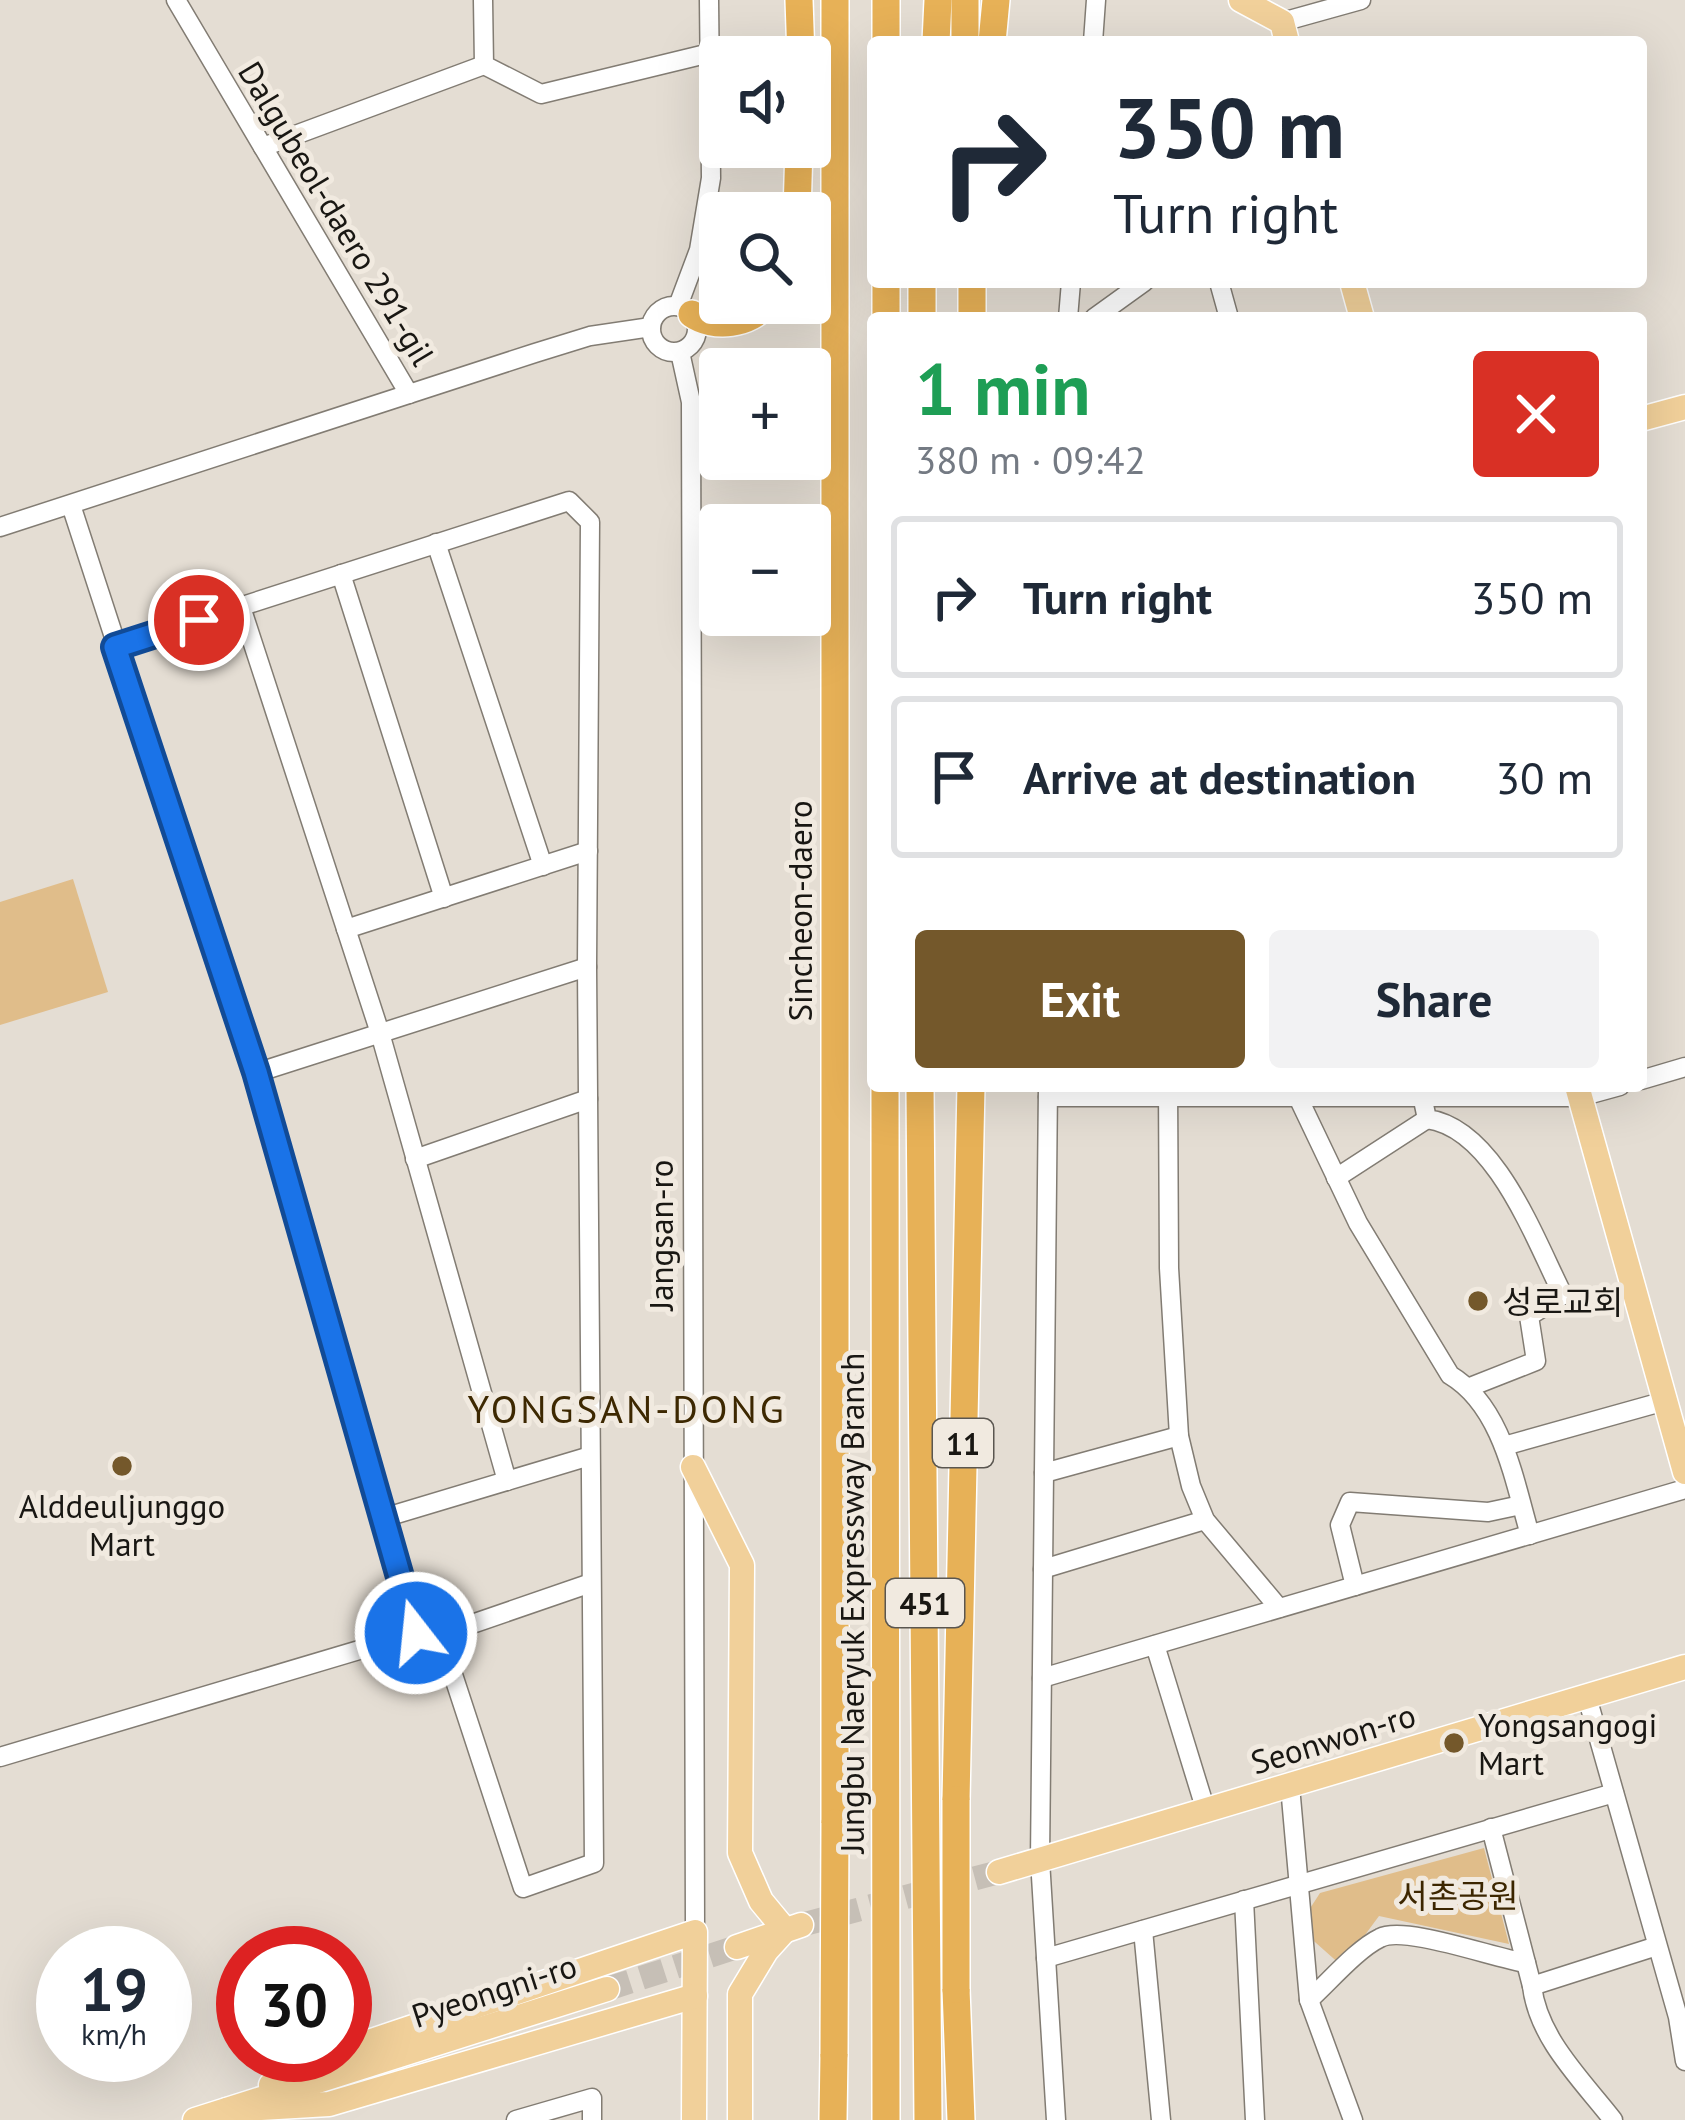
<!DOCTYPE html>
<meta charset="utf-8">
<style>
body{margin:0;font-family:"PT Sans","Noto Sans KR",sans-serif;background:#f2f2f3;color:#1f2937;height:100vh;display:flex;flex-direction:column;font-size:45px;white-space:nowrap}
*{box-sizing:border-box;margin:0}
p{font-size:39px;color:#747a83}
.icon{flex:none;width:66px;height:66px;fill:none;stroke:currentColor;stroke-width:2;stroke-linecap:round;stroke-linejoin:round}
.map{position:relative;flex:1;overflow:hidden}
.panel{position:absolute;left:867px;top:312px;width:780px;height:780px;display:flex;flex-direction:column;background:#fff;border-radius:12px;box-shadow:0 12px 48px #0002}
.panel>*{flex:none}
.guide{position:absolute;left:867px;top:36px;width:780px;height:252px;border-radius:12px;box-shadow:0 12px 48px #0002;background:#fff;color:#1f2937;overflow:hidden}
.tools{position:absolute;left:699px;top:36px;display:grid;gap:24px}
.tools a{display:grid;place-items:center;width:132px;height:132px;border-radius:12px;background:#fff;box-shadow:0 12px 48px #0002;font-size:60px}
.speed{position:absolute;left:36px;top:1926px;display:flex;gap:24px;font-size:60px;font-weight:700;text-align:center}
.speed>*{display:grid;place-content:center;width:156px;height:156px;border-radius:50%;background:#fff;box-shadow:0 12px 48px #0002;line-height:1}
.speed small{font-size:30px;font-weight:400}
.speed .limit{border:18px solid #d22;background:#fff;color:#111}
.pin{position:absolute;display:grid;place-items:center;width:102px;height:102px;color:#fff;margin:-51px;border:6px solid #fff;border-radius:50%;box-shadow:0 3px 12px #0007}
.me{position:absolute;width:132px;margin:-66px;rotate:344deg;stroke-linejoin:round;filter:drop-shadow(0 0 9px #0008)}
.turn{display:flex;align-items:center;gap:42px;height:252px;padding:0 48px;font-size:54px}
.turn .icon{width:156px;height:156px;stroke-width:2.5}
.turn b{display:block;font-size:84px;line-height:102px}
.round{display:grid;place-items:center;flex:none;width:126px;height:126px;border-radius:12px;background:#f2f2f3}
.summary{display:flex;align-items:center;justify-content:space-between;height:204px;padding:0 48px}
h1{font-size:72px;font-weight:700;line-height:90px;color:#1e9e55}
.action{display:flex;gap:24px;margin-top:auto;padding:24px 48px}
.action a{flex:1;height:138px;border-radius:12px;background:#74582b;color:#fff;font-size:48px;font-weight:700;line-height:138px;text-align:center}
.action a+a{background:#f2f2f3;color:#1f2937}
ul{padding:0;list-style:none}
li{display:flex;align-items:center;gap:36px;height:162px;margin:0 24px 18px;padding:0 24px;border:6px solid #e0e1e3;border-radius:12px}
li div{flex:1}
li b{display:block;font-size:45px}
li em{font-style:normal}
.map>svg:first-child{display:block}
.green{fill:#e0bd8a}
.lines{fill:none;stroke-linecap:round;stroke-linejoin:round}
.major-tunnel{stroke:#c6bfb6;stroke-width:24;stroke-dasharray:24 12;stroke-linecap:butt}
.minor-casing{stroke:#827c73;stroke-width:21}
.major-casing{stroke:#fff;stroke-width:27}
.highway-casing{stroke:#fff;stroke-width:30}
.minor{stroke:#fff;stroke-width:18}
.major{stroke:#f1d09a;stroke-width:24}
.highway{stroke:#e7b157;stroke-width:27}
.highway-bridge-casing{stroke:#fff;stroke-width:30;stroke-linecap:butt}
.highway-bridge{stroke:#e7b157;stroke-width:27}
.route-casing{stroke:#114b97;stroke-width:30}
.route{stroke:#1a73e8;stroke-width:21}
.poi-dot{fill:#74582b;stroke:#f1eae0;stroke-width:4.5}
.labels{text-anchor:middle;dominant-baseline:central;stroke-width:10;stroke-linejoin:round;paint-order:stroke}
.shield{fill:#f1eae0;stroke:#5a5650;stroke-width:3}
.shield-label{font-size:30px;font-weight:bold;fill:#191713}
.street-label{font-size:33px;fill:#191713;stroke:#f1eae0}
.poi-label{font-size:33px;fill:#191713;stroke:#f1eae0;text-anchor:start}
.park-label{font-size:33px;fill:#3c2600;stroke:#f1eae0}
.quarter-label{font-size:39px;letter-spacing:3px;fill:#3d2801;stroke:#f1eae0}
</style>
<div class="map">
<svg width="1685" height="2120" viewBox="0 0 1685 2120">
<rect width="100%" height="100%" fill="#e4ddd3"/>
<!-- green -->
<g class="green">
<path d="M 73,879 L 108,992 L 0,1025 L 0,902 Z"/>
<path d="M 1484,1848 L 1509,1944 L 1379,1916 L 1342,1966 L 1298,1927 L 1320,1893 Z"/>
</g>
<g class="lines">
<!-- major-tunnel -->
<g class="major-tunnel">
<path d="M 801,1925 L 999,1872"/>
<path d="M 607,1989 L 737,1947"/>
</g>
<defs>
<g id="minor">
<path d="M 176,0 L 409,394"/>
<path d="M 483,0 L 484,65 L 541,94 L 710,53"/>
<path d="M 1282,22 L 1361,0"/>
<path d="M 1093,42 L 1096,0"/>
<path d="M 263,147 L 484,65"/>
<path d="M 1219,282 L 1229,318"/>
<circle cx="674" cy="329" r="23"/>
<path d="M 678,306 L 699,250 L 711,178 L 709,0"/>
<path d="M 1068,318 L 1071,282"/>
<path d="M 1094,318 L 1144,282"/>
<path d="M 680,352 L 691,402 L 695,1932"/>
<path d="M 0,527 L 535,353 L 590,336 L 651,327"/>
<path d="M 436,543 L 543,866"/>
<path d="M 341,574 L 444,898"/>
<path d="M 241,607 L 380,1033 L 507,1481"/>
<path d="M 115,647 L 569,501 L 590,522 L 587,967 L 594,1863 L 523,1888 L 440,1635 L 416,1633"/>
<path d="M 346,929 L 588,851"/>
<path d="M 256,1073 L 587,967"/>
<path d="M 1641,1080 L 1685,1067"/>
<path d="M 1048,1086 L 1040,1860 L 1056,2120"/>
<path d="M 1168,1086 L 1169,1268 L 1179,1436 L 1191,1486 L 1205,1520 L 1279,1608"/>
<path d="M 1420,1086 L 1427,1119 C 1495,1128 1535,1240 1563,1295 L 1529,1316 L 1536,1361 L 1470,1387"/>
<path d="M 1295,1091 L 1358,1223 L 1450,1375 C 1502,1406 1514,1480 1530,1535"/>
<path d="M 1048,1097 L 1580,1097 L 1620,1086"/>
<path d="M 415,1159 L 588,1099"/>
<path d="M 1336,1178 L 1427,1119"/>
<path d="M 1504,1446 L 1665,1401"/>
<path d="M 1044,1473 L 1179,1436"/>
<path d="M 383,1518 L 590,1456"/>
<path d="M 1043,1569 L 1205,1520"/>
<path d="M 1355,1586 L 1340,1525 L 1350,1502 L 1488,1512 L 1521,1505"/>
<path d="M 440,1635 L 591,1583"/>
<path d="M 1155,1645 L 1206,1811"/>
<path d="M 1042,1678 L 1685,1489"/>
<path d="M 1587,1697 L 1678,2017 L 1685,2061"/>
<path d="M 0,1757 L 416,1633 L 256,1073 L 71,505"/>
<path d="M 1290,1786 L 1309,2000 L 1353,2120"/>
<path d="M 1491,1828 L 1532,1986 C 1538,2038 1581,2079 1613,2120"/>
<path d="M 1244,1900 L 1255,2120"/>
<path d="M 1143,1930 L 1161,2120"/>
<path d="M 1046,1958 L 1614,1793"/>
<path d="M 1532,1986 L 1657,1946"/>
<path d="M 1309,2000 C 1329,1982 1357,1949 1380,1938 C 1404,1925 1494,1958 1526,1963"/>
<path d="M 516,2120 L 592,2098 L 592,2120"/>
</g>
<g id="major">
<path d="M 1241,0 L 1282,22 L 1287,42"/>
<path d="M 1352,282 L 1362,318"/>
<path d="M 1641,419 L 1685,407"/>
<path d="M 1577,1086 L 1685,1472"/>
<path d="M 693,1467 L 742,1565 L 740,1853 L 761,1901 L 785,1930 L 766,1951 L 740,1994 L 740,2120"/>
<path d="M 999,1872 L 1685,1667"/>
<path d="M 737,1947 L 801,1925"/>
<path d="M 345,2050 L 695,1932 L 694,2120"/>
<path d="M 271,2085 L 331,2055"/>
<path d="M 227,2110 L 329,2104 L 695,1996"/>
<path d="M 195,2120 L 607,1989"/>
</g>
<g id="highway">
<path d="M 799,0 L 801,57"/>
<path d="M 965,0 L 965,42"/>
<path d="M 886,42 L 886,0"/>
<path d="M 936,42 L 938,0"/>
<path d="M 992,42 L 996,0"/>
<path d="M 797,213 L 799,147"/>
<path d="M 922,282 L 922,318"/>
<path d="M 972,282 L 972,318"/>
<path d="M 692,314 C 713,329 751,325 766,303"/>
<path d="M 886,318 L 886,282"/>
<path d="M 885,1086 L 886,2120"/>
<path d="M 920,1086 L 928,2120"/>
<path d="M 956,1800 L 971,1086"/>
<path d="M 835,1823 L 835,0"/>
<path d="M 956,1989 L 961,2120"/>
<path d="M 833,2120 L 834,2054"/>
</g>
</defs>
<!-- minor casing -->
<use href="#minor" class="minor-casing"/>
<!-- major casing -->
<use href="#major" class="major-casing"/>
<!-- highway casing -->
<use href="#highway" class="highway-casing"/>
<!-- minor -->
<use href="#minor" class="minor"/>
<!-- major -->
<use href="#major" class="major"/>
<!-- highway -->
<use href="#highway" class="highway"/>
<defs>
<g id="highway-bridge">
<path d="M 956,1800 L 956,1989"/>
<path d="M 834,2054 L 835,1823"/>
</g>
</defs>
<!-- highway-bridge casing -->
<use href="#highway-bridge" class="highway-bridge-casing"/>
<!-- highway-bridge -->
<use href="#highway-bridge" class="highway-bridge"/>
</g>
<g class="lines">
<defs>
<path id="route" d="M 199,620 L 115,647 L 256,1072 L 416,1633"/>
</defs>
<!-- route casing -->
<use href="#route" class="route-casing"/>
<!-- route -->
<use href="#route" class="route"/>
</g>
<!-- markers -->
<g class="poi-dot">
<circle cx="1478" cy="1301" r="12"/>
<circle cx="122" cy="1466" r="12"/>
<circle cx="1454" cy="1743" r="12"/>
</g>
<g class="labels">
<!-- shield labels -->
<g class="shield">
<rect x="933" y="1419" width="60" height="48" rx="9"/>
<rect x="886" y="1579" width="78" height="48" rx="9"/>
</g>
<g class="shield-label">
<text x="963" y="1443">11</text>
<text x="925" y="1603">451</text>
</g>
<!-- street labels -->
<g class="street-label">
<text transform="translate(337 213) rotate(59)">Dalgubeol-daero 291-gil</text>
<text transform="translate(799 911) rotate(-90)">Sincheon-daero</text>
<text transform="translate(660 1235) rotate(-90)">Jangsan-ro</text>
<text transform="translate(851 1603) rotate(-90)">Jungbu Naeryuk Expressway Branch</text>
<text transform="translate(1333 1738) rotate(-17)">Seonwon-ro</text>
<text transform="translate(494 1990) rotate(-18)">Pyeongni-ro</text>
</g>
<!-- poi labels -->
<g class="poi-label">
<text x="1502" y="1301">성로교회</text>
<text x="122" y="1505" text-anchor="middle">Alddeuljunggo<tspan x="122" dy="38">Mart</tspan></text>
<text x="1478" y="1724">Yongsangogi<tspan x="1478" dy="38">Mart</tspan></text>
</g>
<!-- park labels -->
<g class="park-label">
<text x="1458" y="1895">서촌공원</text>
</g>
<!-- quarter labels -->
<g class="quarter-label">
<text x="627" y="1408">YONGSAN-DONG</text>
</g>
</g>
</svg>
<div class="tools">
<a><svg class="icon" aria-label="sound" viewBox="0 0 24 24"><path d="M4 9h4l5-4v14l-5-4H4zM17 9q2 3 0 6"/></svg></a>
<a><svg class="icon" aria-label="search" viewBox="0 0 24 24"><circle cx="10" cy="10" r="6"/><path d="M15 15l6 6"/></svg></a>
<a>+</a>
<a>−</a>
</div>
<div class="speed"><div>19<small>km/h</small></div><div class="limit">30</div></div>
<div class="pin" style="left:199px;top:620px;background:#d93025"><svg class="icon" aria-label="arrive" viewBox="0 0 24 24"><path d="M6 21V4h12l-3 4 3 4H6"/></svg></div>
<svg class="me" style="left:416px;top:1633px" viewBox="-20 -20 40 40"><circle r="17" fill="#1a73e8" stroke="#fff" stroke-width="3"/><path d="M0-11L8 9 0 5-8 9z" fill="#fff"/></svg>
<div class="guide">
<div class="turn"><svg class="icon" aria-label="right" viewBox="0 0 24 24"><path d="M7 20v-9h11M14 6l5 5-5 5"/></svg><div><b>350 m</b>Turn right</div></div>
</div>
<section class="panel">
<div class="summary"><div><h1>1 min</h1><p>380 m · 09:42</p></div><a class="round" style="background:#d93025;color:#fff"><svg class="icon" aria-label="close" viewBox="0 0 24 24"><path d="M6 6l12 12M18 6L6 18"/></svg></a></div>
<ul>
<li><svg class="icon" aria-label="right" viewBox="0 0 24 24"><path d="M7 20v-9h11M14 6l5 5-5 5"/></svg><div><b>Turn right</b></div><em>350 m</em></li>
<li><svg class="icon" aria-label="arrive" viewBox="0 0 24 24"><path d="M6 21V4h12l-3 4 3 4H6"/></svg><div><b>Arrive at destination</b></div><em>30 m</em></li>
</ul>
<div class="action"><a>Exit</a><a>Share</a></div>
</section>
</div>
